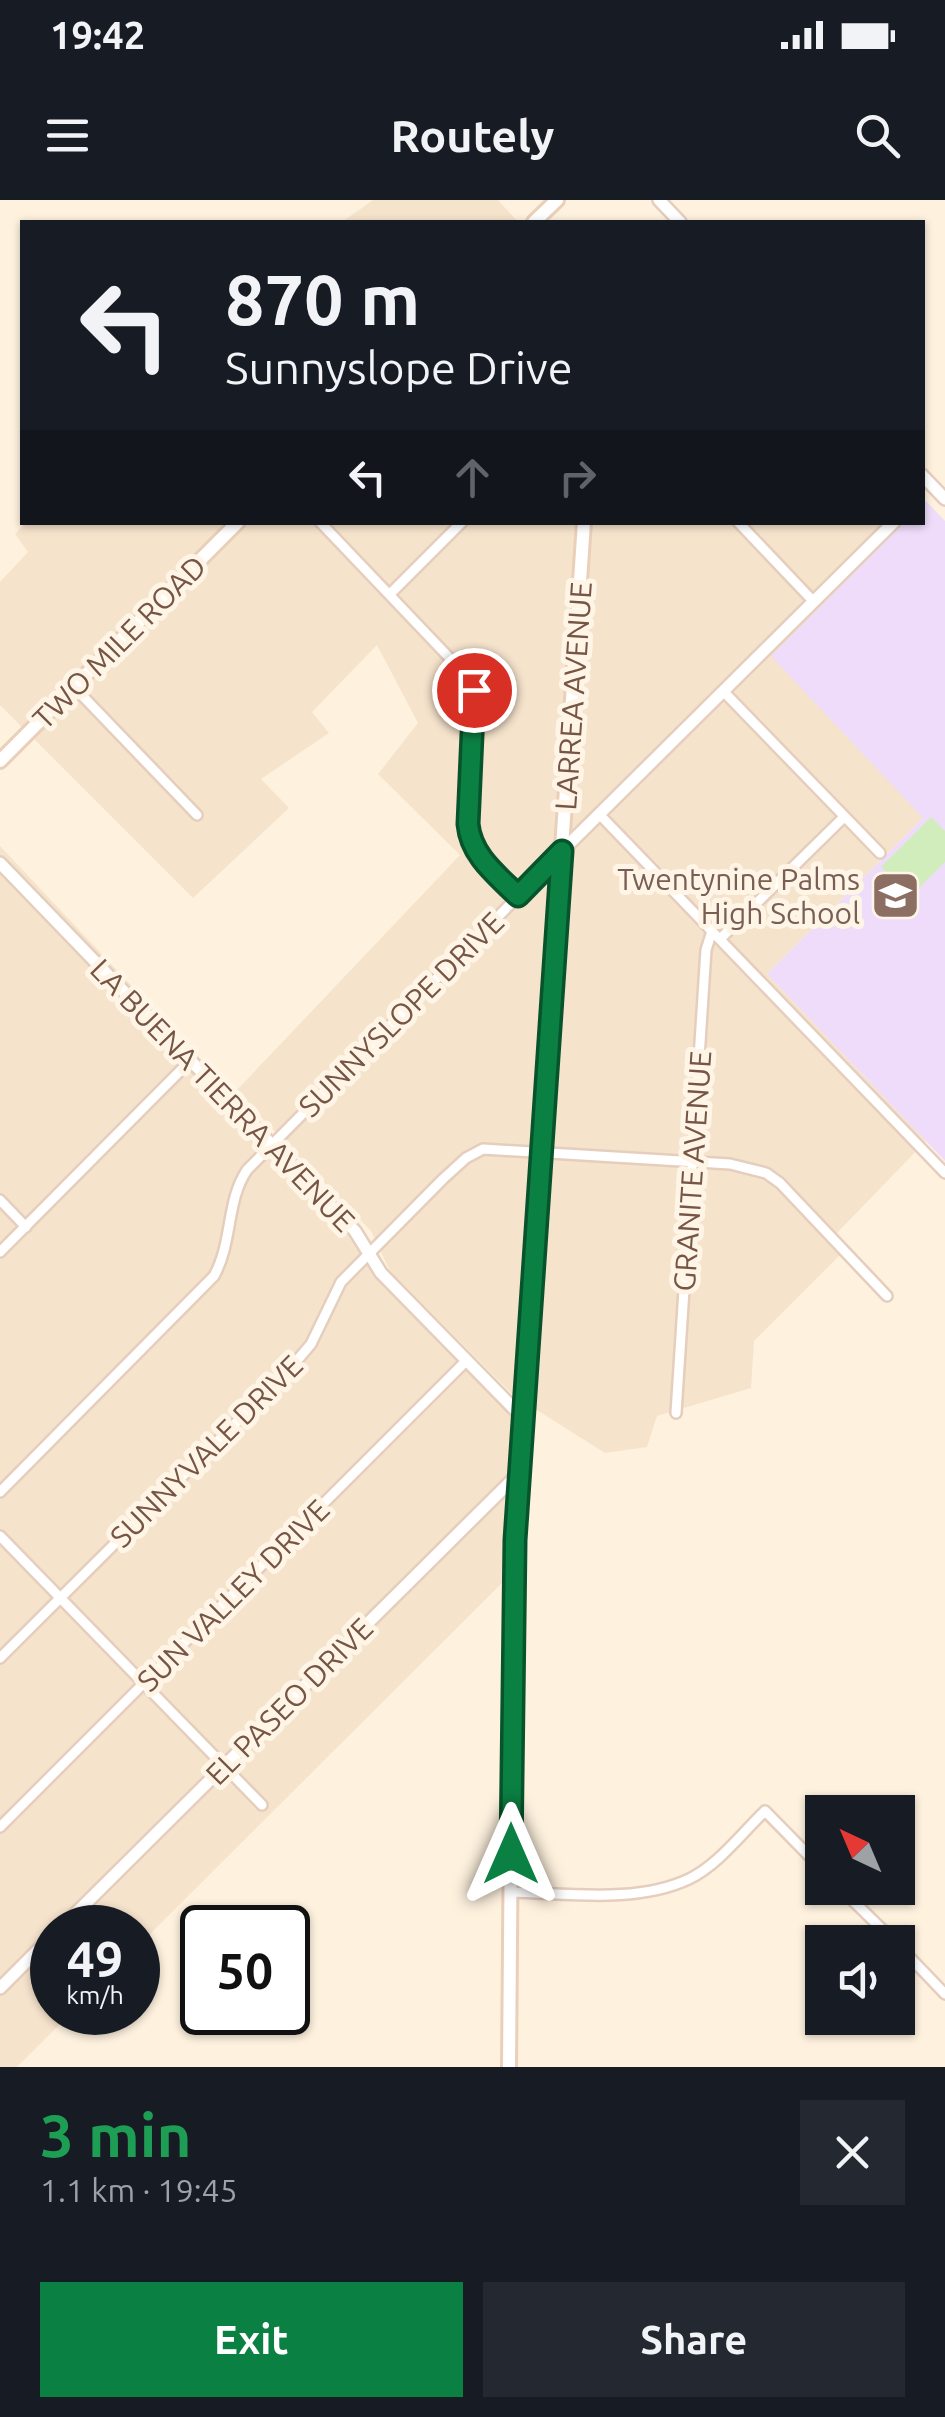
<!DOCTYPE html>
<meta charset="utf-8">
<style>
body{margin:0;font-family:Ubuntu,sans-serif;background:#242831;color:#f1f3f6;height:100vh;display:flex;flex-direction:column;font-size:38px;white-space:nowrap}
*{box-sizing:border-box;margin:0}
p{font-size:32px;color:#9ea1a6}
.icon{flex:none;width:55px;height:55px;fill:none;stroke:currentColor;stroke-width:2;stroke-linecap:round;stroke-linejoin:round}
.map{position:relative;height:1867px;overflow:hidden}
.side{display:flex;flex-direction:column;background:#171b24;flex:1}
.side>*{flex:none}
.hud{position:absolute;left:20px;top:20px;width:905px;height:305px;border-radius:0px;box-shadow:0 2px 8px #0004;background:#171b24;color:#f1f3f6;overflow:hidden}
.needle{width:65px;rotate:316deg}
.tools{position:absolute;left:805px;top:1595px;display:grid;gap:20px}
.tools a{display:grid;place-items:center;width:110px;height:110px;border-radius:0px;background:#171b24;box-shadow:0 2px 8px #0004;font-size:50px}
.speed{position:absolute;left:30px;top:1705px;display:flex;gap:20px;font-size:50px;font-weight:700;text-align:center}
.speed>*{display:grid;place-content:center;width:130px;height:130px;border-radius:50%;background:#171b24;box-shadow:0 2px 8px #0004;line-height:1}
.speed small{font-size:25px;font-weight:400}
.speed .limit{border:5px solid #111;border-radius:15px;background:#fff;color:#111}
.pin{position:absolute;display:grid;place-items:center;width:85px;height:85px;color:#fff;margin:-42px;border:5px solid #fff;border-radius:50%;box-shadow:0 2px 10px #0007}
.me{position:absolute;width:110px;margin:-55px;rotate:0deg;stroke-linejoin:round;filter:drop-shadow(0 0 8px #0008)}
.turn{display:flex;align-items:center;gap:35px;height:210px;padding:0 40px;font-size:45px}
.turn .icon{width:130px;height:130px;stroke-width:2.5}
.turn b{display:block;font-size:70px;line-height:85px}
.lanes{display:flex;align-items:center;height:95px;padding:0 40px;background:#0003;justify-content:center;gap:50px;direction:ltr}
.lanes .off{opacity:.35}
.round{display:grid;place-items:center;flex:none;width:105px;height:105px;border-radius:0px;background:#242831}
.head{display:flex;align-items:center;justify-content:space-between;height:170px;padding:0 40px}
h1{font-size:60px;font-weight:600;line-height:75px;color:#1e9e55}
.primary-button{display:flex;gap:20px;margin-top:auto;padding:20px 40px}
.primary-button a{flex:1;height:115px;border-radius:0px;background:#0b8043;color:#fff;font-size:40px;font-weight:600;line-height:115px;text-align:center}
.primary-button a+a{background:#242831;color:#f1f3f6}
.status{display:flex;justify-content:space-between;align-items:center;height:70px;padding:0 50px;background:#171b24;direction:ltr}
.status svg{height:28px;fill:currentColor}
header{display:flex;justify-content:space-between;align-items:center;height:130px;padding:0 40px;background:#171b24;font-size:45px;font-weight:600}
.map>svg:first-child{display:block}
.residential{fill:#f6e3cc}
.education{fill:#eedcfa}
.green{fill:#d1edbc}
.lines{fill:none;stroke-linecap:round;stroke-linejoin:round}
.minor-casing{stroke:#e5cebd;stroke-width:14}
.tertiary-casing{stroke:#e5cebd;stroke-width:16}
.secondary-casing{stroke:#eacfb9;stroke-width:18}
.minor{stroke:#fff;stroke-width:9}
.tertiary{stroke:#fff;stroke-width:11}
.secondary{stroke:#fff;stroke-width:12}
.route-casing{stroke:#07532c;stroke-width:25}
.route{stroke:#0b8043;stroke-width:18}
.labels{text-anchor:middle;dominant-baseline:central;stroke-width:10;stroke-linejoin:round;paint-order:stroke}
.street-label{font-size:30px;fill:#765544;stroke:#fff5e7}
.education-label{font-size:30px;fill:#785e54;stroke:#fff5e7;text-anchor:end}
</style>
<div class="status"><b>19:42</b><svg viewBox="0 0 49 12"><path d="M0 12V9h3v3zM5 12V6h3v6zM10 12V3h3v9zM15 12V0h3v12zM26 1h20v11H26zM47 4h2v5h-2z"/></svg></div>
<header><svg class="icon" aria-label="menu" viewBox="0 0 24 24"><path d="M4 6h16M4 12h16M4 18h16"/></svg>Routely<svg class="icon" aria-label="search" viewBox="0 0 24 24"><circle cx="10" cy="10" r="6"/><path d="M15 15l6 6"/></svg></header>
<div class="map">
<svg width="945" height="1867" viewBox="0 0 945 1867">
<rect width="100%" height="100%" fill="#fef1de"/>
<!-- residential -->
<g class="residential">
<path d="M 373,0 L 498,0 L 518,22 L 342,22 Z"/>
<path d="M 25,323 L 904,323 L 772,456 L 924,617 L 767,774 L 926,941 L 836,1034 L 847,1048 L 754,1141 L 751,1188 L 657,1216 L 647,1247 L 605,1253 L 513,1195 L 390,1071 L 371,1031 L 236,891 L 460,655 L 378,574 L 418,523 L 377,445 L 312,512 L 329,533 L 261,579 L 289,608 L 193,698 L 0,505 L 0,382 L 28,352 L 15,334 Z"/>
<path d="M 0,646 L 193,851 L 193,875 L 355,1036 L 374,1070 L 514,1215 L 506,1379 L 138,1746 L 138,1728 L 52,1728 L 52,1812 L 71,1813 L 17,1867 L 0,1867 Z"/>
</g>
<!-- education -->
<path class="education" d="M 926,301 L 945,321 L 945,961 L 767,774 L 923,618 L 771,456 L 904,323 L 922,322 L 923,304 Z"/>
<!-- green -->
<path class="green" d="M 931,617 L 945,631 L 945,662 L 911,696 L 881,667 Z"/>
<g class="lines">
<defs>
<g id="minor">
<path d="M 320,322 L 461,470 L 474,490 L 469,638 L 475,651 L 518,696"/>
<path d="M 738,322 L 814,402"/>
<path d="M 390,394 L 462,322"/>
<path d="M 74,487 L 197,615"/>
<path d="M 724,492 L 880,653"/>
<path d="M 600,615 L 945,973"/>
<path d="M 720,739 L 844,617"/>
<path d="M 0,1000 L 26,1027"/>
<path d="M 0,1052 L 189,862"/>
<path d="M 676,1213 L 706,750 L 712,731"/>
<path d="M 0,1292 L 214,1076 C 233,1042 226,1001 247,970 L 561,653"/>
<path d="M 0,1336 L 262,1605"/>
<path d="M 0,1458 L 288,1171 L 311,1144 L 341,1082 L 443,979 L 466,958 L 483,949 L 730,964 L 766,973 L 780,983 L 887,1096"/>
<path d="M 0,1627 L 465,1162"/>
<path d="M 840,1688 L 895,1742"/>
<path d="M 510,1692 C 567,1693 636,1704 689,1679 C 718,1665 742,1633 765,1611 L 822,1669"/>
<path d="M 898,1745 L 945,1794"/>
</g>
<g id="tertiary">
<path d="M 659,0 L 680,22"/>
<path d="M 922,275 L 945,299"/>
<path d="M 562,651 L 894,322"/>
<path d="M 0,663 L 355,1031 L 381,1073 L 523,1218"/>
<path d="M 61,1728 L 518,1274"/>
<path d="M 0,1788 L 52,1736"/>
</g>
<g id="secondary">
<path d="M 534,22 L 557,0"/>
<path d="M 0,561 L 238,322"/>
<path d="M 509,1867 L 513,1373 L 584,322"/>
</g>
</defs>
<!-- minor casing -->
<use href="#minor" class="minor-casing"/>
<!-- tertiary casing -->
<use href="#tertiary" class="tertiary-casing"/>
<!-- secondary casing -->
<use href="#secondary" class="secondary-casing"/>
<!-- minor -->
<use href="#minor" class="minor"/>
<!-- tertiary -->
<use href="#tertiary" class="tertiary"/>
<!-- secondary -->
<use href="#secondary" class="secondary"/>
</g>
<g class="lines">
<defs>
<path id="route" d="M 474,490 L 468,624 C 471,656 497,675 518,696 L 562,651 L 515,1340 L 511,1654"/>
</defs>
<!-- route casing -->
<use href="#route" class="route-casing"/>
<!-- route -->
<use href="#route" class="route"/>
</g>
<!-- icons -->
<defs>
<symbol id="school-square" viewBox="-11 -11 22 22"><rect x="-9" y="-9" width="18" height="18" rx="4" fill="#8d6e63" stroke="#fff5e7"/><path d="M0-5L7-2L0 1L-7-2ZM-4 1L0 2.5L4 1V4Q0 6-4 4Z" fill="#fff"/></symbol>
</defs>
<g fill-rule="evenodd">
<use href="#school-square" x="868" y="668" width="55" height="55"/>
</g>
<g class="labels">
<!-- street labels -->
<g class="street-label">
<text transform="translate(119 442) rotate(-45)">TWO MILE ROAD</text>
<text transform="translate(573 496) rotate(-86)">LARREA AVENUE</text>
<text transform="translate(401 814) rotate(-45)">SUNNYSLOPE DRIVE</text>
<text transform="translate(223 895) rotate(46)">LA BUENA TIERRA AVENUE</text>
<text transform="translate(692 971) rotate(-86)">GRANITE AVENUE</text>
<text transform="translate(206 1251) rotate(-45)">SUNNYVALE DRIVE</text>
<text transform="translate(233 1395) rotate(-45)">SUN VALLEY DRIVE</text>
<text transform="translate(289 1501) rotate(-45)">EL PASEO DRIVE</text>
</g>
<!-- education labels -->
<g class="education-label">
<text x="860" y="679">Twentynine Palms<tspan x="860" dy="34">High School</tspan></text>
</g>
</g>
</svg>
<div class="tools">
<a><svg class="needle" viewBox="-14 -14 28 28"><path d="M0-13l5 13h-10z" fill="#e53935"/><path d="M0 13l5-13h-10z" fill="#9ea1a6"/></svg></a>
<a><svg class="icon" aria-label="sound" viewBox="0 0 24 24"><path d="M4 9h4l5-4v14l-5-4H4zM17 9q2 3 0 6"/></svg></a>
</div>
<div class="speed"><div>49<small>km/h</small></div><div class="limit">50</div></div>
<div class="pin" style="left:474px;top:490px;background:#d93025"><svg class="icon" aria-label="arrive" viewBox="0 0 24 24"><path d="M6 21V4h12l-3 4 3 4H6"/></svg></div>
<svg class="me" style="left:511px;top:1654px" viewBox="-20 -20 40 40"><path d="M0-17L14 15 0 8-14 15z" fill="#0b8043" stroke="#fff" stroke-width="4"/></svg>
<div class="hud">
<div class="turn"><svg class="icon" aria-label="left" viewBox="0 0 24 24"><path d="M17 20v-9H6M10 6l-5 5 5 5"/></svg><div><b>870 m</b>Sunnyslope Drive</div></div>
<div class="lanes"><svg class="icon" aria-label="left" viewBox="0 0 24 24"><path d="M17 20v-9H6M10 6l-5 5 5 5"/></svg><svg class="icon off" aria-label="ahead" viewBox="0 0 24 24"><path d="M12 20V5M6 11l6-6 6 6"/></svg><svg class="icon off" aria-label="right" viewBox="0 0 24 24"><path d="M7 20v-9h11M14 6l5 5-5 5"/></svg></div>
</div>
</div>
<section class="side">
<div class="head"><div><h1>3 min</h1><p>1.1 km · 19:45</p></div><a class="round"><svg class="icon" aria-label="close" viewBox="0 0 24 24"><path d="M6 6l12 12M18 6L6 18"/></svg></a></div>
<div class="primary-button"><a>Exit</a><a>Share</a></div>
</section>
